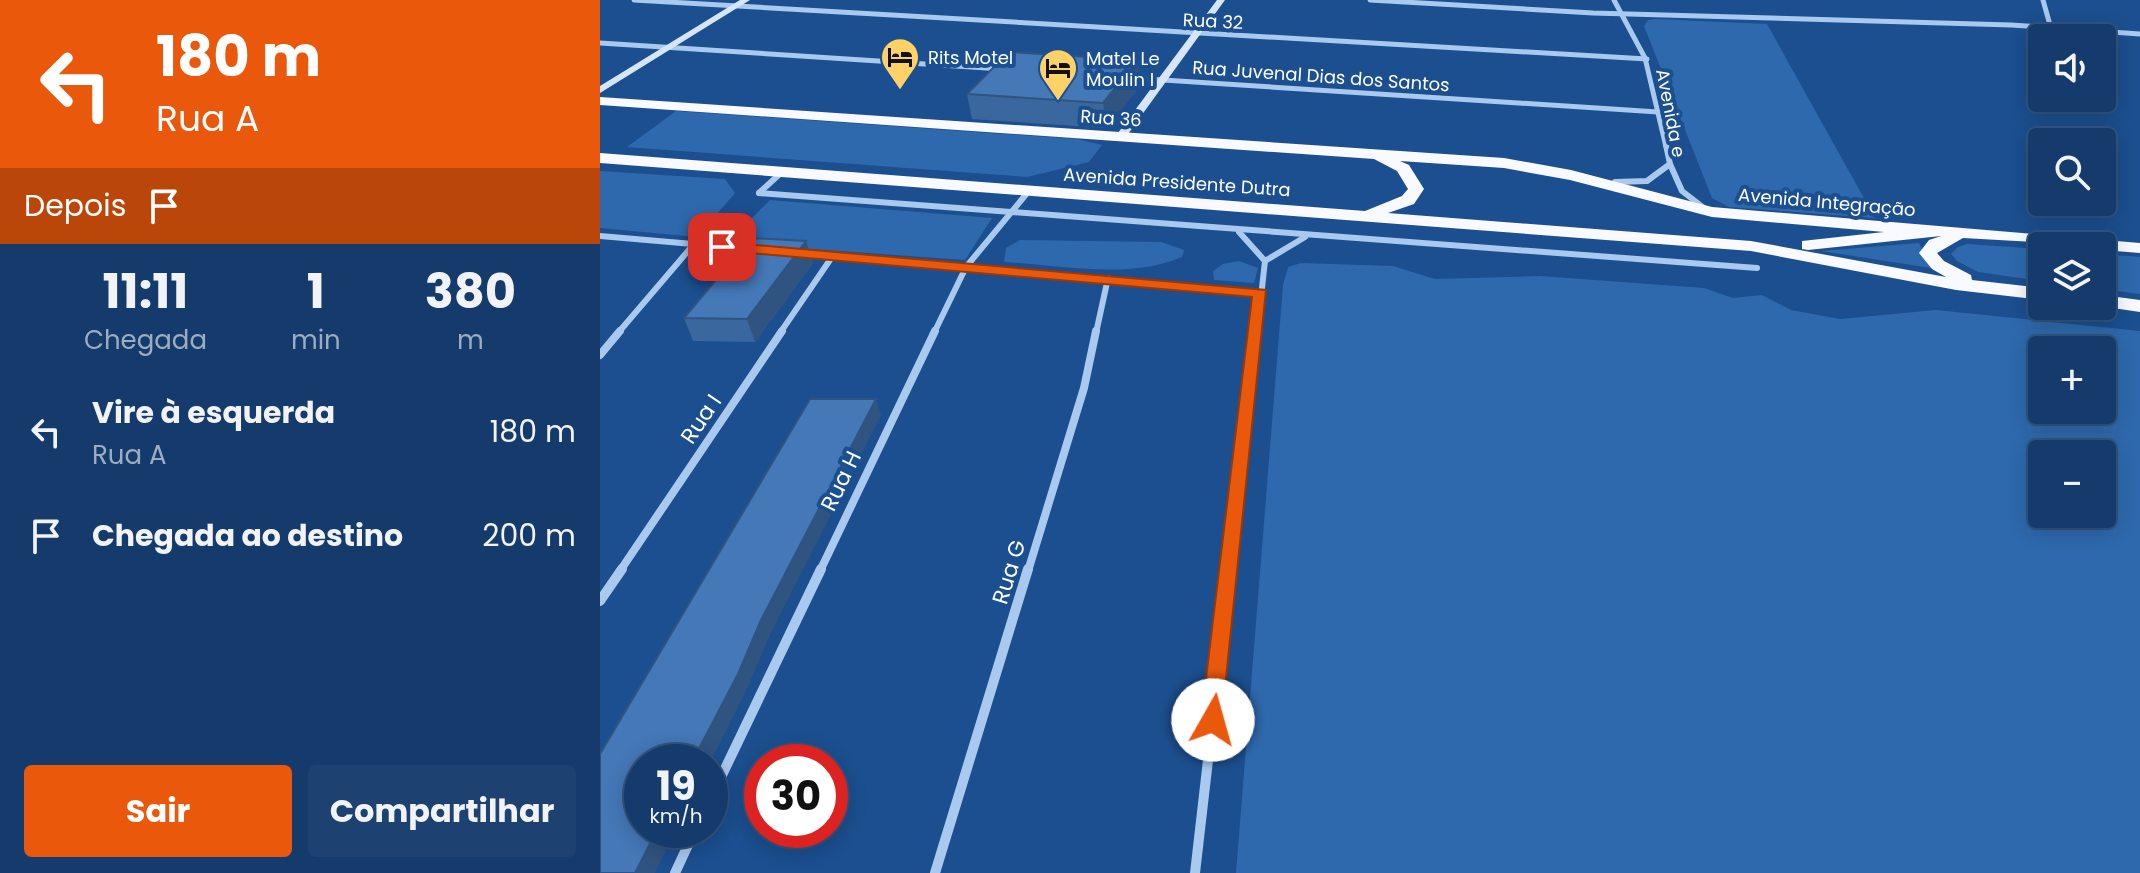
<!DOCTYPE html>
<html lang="pt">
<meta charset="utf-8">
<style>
body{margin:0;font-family:Poppins,sans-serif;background:#1d4271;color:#f1f3f6;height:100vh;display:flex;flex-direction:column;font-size:30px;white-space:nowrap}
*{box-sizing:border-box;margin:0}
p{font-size:26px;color:#9dadc1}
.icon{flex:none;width:44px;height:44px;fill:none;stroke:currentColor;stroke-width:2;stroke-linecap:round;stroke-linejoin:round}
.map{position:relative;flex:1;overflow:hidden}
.sheet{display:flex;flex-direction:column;background:#143b6b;width:600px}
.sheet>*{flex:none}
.banner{background:#ea580c;color:#fff;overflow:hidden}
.fabs{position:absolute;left:1428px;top:24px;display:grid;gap:16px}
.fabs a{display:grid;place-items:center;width:88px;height:88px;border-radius:8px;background:#143b6b;box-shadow:0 4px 20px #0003,0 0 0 2px #33557e;font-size:40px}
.speed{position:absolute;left:24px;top:744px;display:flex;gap:16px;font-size:40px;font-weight:700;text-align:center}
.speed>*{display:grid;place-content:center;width:104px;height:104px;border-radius:50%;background:#143b6b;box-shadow:0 4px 20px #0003,0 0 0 2px #33557e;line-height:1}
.speed small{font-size:20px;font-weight:400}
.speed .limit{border:12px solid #d22;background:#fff;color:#111}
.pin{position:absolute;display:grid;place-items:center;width:68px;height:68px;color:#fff;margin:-34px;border-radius:16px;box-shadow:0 4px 12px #0006}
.me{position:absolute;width:88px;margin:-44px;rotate:7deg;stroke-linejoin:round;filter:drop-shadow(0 0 6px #0008)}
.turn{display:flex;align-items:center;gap:28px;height:168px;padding:0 24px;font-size:36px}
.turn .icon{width:104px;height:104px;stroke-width:2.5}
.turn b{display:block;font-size:56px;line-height:68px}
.then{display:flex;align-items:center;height:76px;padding:0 24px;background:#0003;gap:16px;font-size:30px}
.eta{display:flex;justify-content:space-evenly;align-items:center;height:136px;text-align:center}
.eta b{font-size:48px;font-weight:700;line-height:56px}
.button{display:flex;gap:16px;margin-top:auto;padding:16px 24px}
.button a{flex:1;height:92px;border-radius:8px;background:#ea580c;color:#fff;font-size:32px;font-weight:700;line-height:92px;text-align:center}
.button a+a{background:#1d4271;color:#f1f3f6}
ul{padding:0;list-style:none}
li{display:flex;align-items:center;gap:24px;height:104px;padding:0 24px}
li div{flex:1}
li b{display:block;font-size:30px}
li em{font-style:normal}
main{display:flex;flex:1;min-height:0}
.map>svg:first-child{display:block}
.green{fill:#2e69ad;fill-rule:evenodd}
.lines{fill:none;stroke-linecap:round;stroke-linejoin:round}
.minor-far3{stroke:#a9c9ee;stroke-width:5}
.minor-far2{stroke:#a9c9ee;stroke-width:6}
.minor-far1{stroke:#a9c9ee;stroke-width:8}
.minor{stroke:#a9c9ee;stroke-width:10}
.secondary{fill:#d6e6fa;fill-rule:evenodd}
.trunk{fill:#f8faff;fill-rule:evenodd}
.wall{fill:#3a679d}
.shaded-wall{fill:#305480}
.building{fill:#4478b7;stroke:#305480;stroke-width:2}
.route{fill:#ea580c;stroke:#983908;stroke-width:2}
.labels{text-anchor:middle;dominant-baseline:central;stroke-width:8;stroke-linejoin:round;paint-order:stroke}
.far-street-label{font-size:18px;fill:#fff;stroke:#1b4f8f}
.far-poi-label{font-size:18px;fill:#fff;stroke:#1b4f8f;text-anchor:start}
.street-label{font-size:22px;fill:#fff;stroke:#1b4f8f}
</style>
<main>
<section class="sheet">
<div class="banner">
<div class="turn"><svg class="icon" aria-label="left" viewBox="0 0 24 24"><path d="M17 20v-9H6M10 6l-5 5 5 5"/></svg><div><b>180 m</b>Rua A</div></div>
<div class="then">Depois<svg class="icon" aria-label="arrive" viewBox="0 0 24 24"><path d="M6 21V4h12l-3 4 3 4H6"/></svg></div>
</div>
<div class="eta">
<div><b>11:11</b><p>Chegada</p></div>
<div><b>1</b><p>min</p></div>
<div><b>380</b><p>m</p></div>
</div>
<ul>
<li><svg class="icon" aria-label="left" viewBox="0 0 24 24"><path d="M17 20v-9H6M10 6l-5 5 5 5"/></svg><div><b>Vire à esquerda</b><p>Rua A</p></div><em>180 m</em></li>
<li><svg class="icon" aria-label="arrive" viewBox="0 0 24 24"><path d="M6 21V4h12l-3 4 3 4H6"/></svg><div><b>Chegada ao destino</b></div><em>200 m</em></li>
</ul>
<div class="button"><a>Sair</a><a>Compartilhar</a></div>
</section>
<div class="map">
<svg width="1540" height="873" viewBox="0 0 1540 873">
<rect width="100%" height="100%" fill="#1b4f8f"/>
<!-- green -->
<g class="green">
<path d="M 1055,19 L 1167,24 L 1275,218 L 1129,207 L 1112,198 L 1044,26 L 1048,20 Z"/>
<path d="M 76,111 L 477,139 L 502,145 L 489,162 L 427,177 L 27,147 Z"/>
<path d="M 0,171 L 125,179 L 135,193 L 97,237 L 0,228 Z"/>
<path d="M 170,200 L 392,218 L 365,260 L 127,243 Z"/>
<path d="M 420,240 L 561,242 L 584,250 L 582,257 C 529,280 460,265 404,262 L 406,248 Z"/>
<path d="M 1319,243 L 1331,268 L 1221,251 Z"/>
<path d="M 1367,244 L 1442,249 L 1442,281 L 1378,272 L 1357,261 L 1351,254 L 1358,247 Z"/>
<path d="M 1502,254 L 1540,257 L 1540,294 L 1502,289 Z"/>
<path d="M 639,261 L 658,268 L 654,283 L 614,280 L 613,271 L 623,264 Z"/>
<path d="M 701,263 L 793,266 L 835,279 L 940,276 L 1104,288 L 1133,298 L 1162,295 L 1191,310 L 1240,319 L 1336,310 L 1540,331 L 1540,873 L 636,873 L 683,285 L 688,267 ZM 1442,350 L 1502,350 L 1502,410 L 1442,410 ZM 1442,454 L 1502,454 L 1502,514 L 1442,514 Z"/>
</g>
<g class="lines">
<!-- minor-far3 -->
<g class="minor-far3">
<path d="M 34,0 L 1047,59"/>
<path d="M 770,0 L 993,13 L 1411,25 L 1540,34"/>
<path d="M 1014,0 L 1045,58 L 1066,147"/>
<path d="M 1443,0 L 1450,25"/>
<path d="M 0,43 L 402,69"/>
<path d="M 532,78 L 1058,112"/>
</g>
<!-- minor-far2 -->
<g class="minor-far2">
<path d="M 1070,164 L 1082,191 L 1104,208"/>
<path d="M 1015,182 L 1047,181 L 1070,164 L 1066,145"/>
<path d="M 159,193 L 1157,268"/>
<path d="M 159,193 L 183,171"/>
<path d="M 639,232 L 665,261 L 657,333"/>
<path d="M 0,236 L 151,249"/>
<path d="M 200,254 L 661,293"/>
<path d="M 665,261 L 705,237"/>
<path d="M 18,333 L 94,244"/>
<path d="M 180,333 L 232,257"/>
<path d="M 334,333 L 366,267 L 428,192"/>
<path d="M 496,333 L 508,278"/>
</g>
<!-- minor-far1 -->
<g class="minor-far1">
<path d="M 0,355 L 20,331"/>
<path d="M 20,571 L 182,331"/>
<path d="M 220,571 L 335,331"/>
<path d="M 428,571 L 484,388 L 496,331"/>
<path d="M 630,571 L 657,331"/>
</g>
<!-- minor -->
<g class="minor">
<path d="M 0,601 L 22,569"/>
<path d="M 110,800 L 221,569"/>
<path d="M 75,873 L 95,830"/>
<path d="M 335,873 L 428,569"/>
<path d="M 595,873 L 630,569"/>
</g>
<!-- secondary -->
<g class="secondary">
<path d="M 140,0 L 150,0 L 0,93 L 0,86 Z"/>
<path d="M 617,0 L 625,0 L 523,141 L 515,141 L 515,137 Z"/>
</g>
<!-- trunk -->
<g class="trunk">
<path d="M 0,97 L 904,158 L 971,170 L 1112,207 L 1540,243 L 1540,253 L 1502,250 L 1502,246 L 1363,238 L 1337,253 L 1344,261 L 1371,275 L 1372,280 L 1442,288 L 1442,300 L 1356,290 L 1151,251 L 0,163 L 0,153 L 765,211 L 802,196 L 808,189 L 797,171 L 774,159 L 0,105 ZM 800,161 L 904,168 L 970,180 L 1112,217 L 1284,232 L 1202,241 L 1202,249 L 1208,250 L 1341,236 L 1329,240 L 1319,253 L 1332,269 L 1346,277 L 1151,241 L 788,213 L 814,204 L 824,189 L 809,165 Z"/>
<path d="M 1502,295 L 1540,300 L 1540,312 L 1499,306 Z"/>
</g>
</g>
<!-- wall -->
<g class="wall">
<path d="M 538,60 L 541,84 L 507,128 L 372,119 L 367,94 Z"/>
<path d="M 206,241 L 213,263 L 155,342 L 93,341 L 84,318 Z"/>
</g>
<!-- shaded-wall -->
<g class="shaded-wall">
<path d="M 538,60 L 541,84 L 507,128 L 503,103 Z"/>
<path d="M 206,241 L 213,263 L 155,342 L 147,319 Z"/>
<path d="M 276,399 L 281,415 L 169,637 L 146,691 L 110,763 L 92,762 L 161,620 Z"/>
<path d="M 57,830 L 76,830 L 55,873 L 35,873 Z"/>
</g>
<!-- building -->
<g class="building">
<path d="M 409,52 L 538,60 L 503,103 L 367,94 Z"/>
<path d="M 151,238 L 206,241 L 147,319 L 84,318 Z"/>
<path d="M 210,399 L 276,399 L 161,620 L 138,674 L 92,762 L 42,762 L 42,830 L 57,830 L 35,873 L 0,873 L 0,754 Z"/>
</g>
<!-- route -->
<path class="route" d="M 122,242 L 666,290 L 621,727 L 604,727 L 601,720 L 652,297 L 116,250 L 114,247 Z"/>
<!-- icons -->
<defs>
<symbol id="hotel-pin" viewBox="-11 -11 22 30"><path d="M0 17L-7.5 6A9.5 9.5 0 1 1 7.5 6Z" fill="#ffd166" stroke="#1b4f8f"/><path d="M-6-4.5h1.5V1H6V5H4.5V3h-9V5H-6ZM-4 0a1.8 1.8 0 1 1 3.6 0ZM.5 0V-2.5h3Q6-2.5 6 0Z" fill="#111"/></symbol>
</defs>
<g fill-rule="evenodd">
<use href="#hotel-pin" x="278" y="35" width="44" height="60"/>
<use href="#hotel-pin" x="436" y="46" width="44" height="60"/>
</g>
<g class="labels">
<!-- far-street labels -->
<g class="far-street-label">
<text transform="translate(613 21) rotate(3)">Rua 32</text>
<text transform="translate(721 76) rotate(4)">Rua Juvenal Dias dos Santos</text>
<text transform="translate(1071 113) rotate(79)">Avenida e</text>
<text transform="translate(511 118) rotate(4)">Rua 36</text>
<text transform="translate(577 182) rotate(4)">Avenida Presidente Dutra</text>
<text transform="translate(1227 202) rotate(5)">Avenida Integração</text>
</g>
<!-- far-poi labels -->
<g class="far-poi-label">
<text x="328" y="57">Rits Motel</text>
<text x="486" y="58">Matel Le<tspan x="486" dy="21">Moulin I</tspan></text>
</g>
<!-- street labels -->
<g class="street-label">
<text transform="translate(101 419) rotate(-56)">Rua I</text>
<text transform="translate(241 481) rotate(-64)">Rua H</text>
<text transform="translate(409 572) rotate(-73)">Rua G</text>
</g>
</g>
</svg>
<div class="fabs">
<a><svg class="icon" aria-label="sound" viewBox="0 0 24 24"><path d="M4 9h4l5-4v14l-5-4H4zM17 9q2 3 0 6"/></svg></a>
<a><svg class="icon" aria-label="search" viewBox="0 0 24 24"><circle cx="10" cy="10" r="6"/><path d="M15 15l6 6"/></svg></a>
<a><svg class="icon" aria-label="layers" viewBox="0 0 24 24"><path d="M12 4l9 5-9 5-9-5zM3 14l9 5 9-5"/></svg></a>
<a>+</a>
<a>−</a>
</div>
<div class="speed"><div>19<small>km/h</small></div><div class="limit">30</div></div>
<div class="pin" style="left:122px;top:247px;background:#d93025"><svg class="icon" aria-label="arrive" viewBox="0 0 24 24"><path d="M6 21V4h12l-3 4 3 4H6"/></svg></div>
<svg class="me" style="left:613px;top:720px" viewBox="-20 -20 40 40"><circle r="19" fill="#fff"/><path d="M0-13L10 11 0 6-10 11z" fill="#ea580c"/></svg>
</div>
</main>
